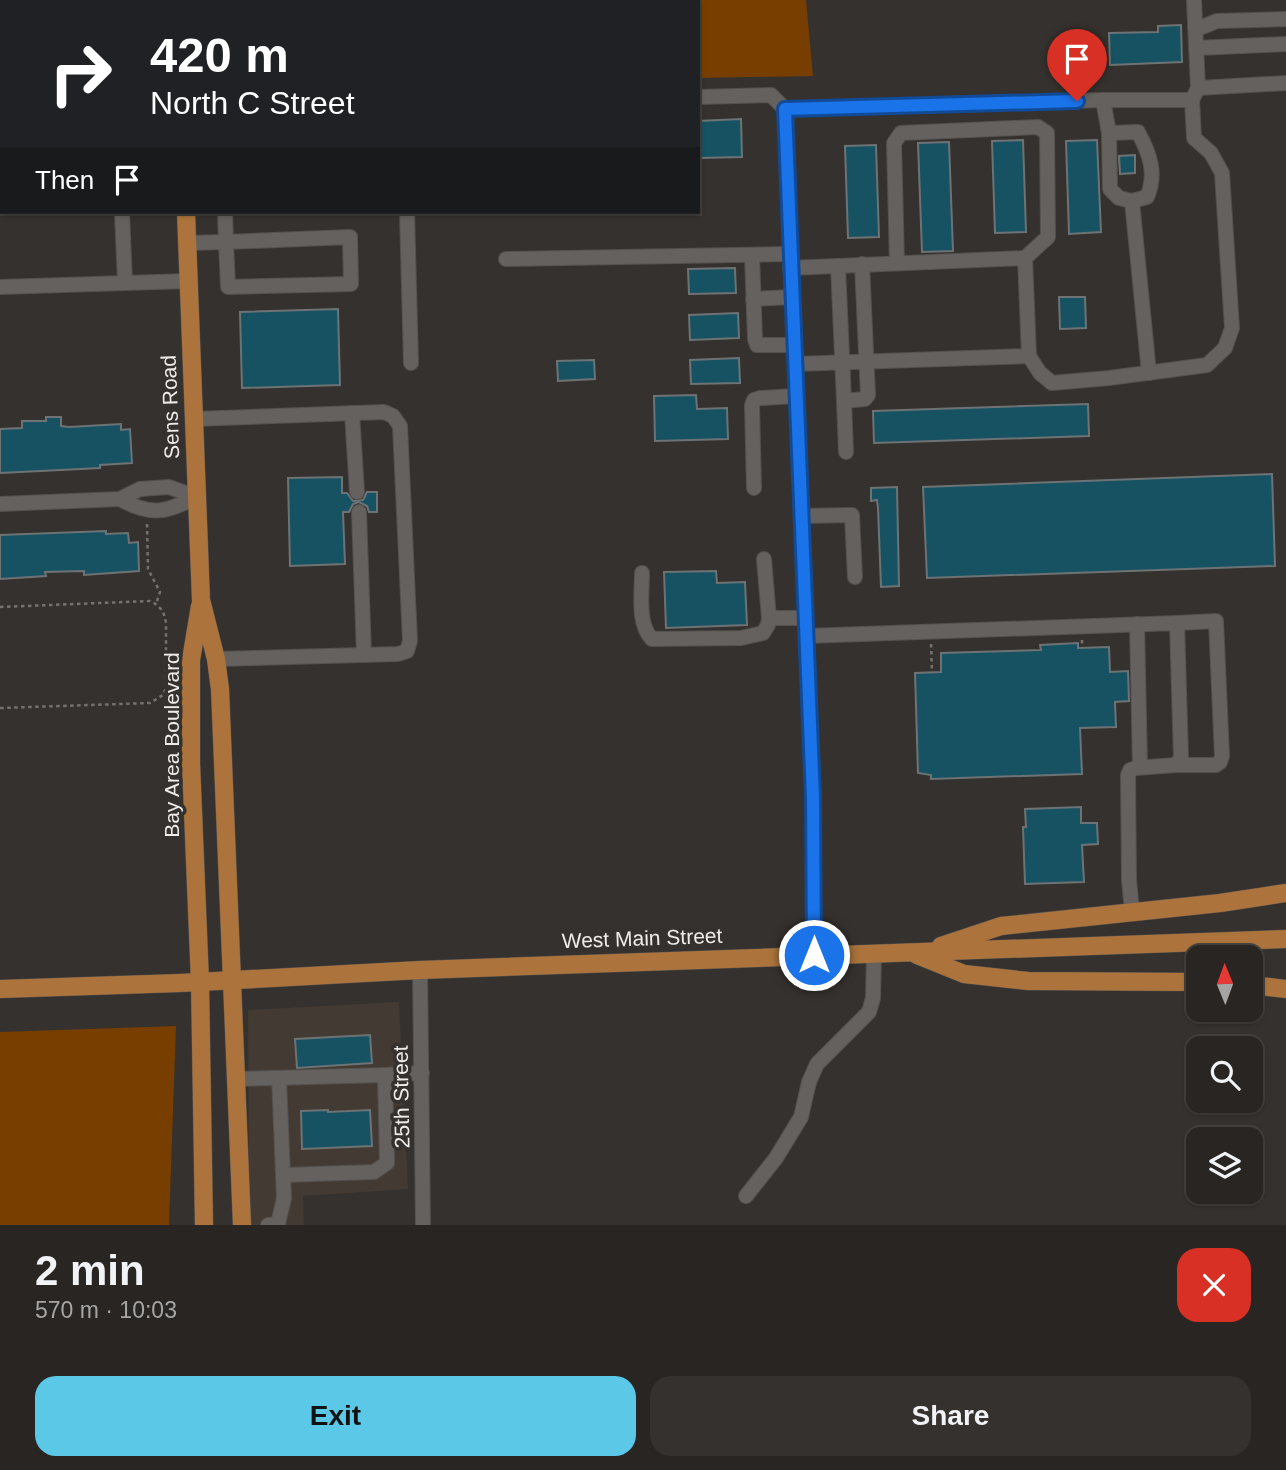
<!DOCTYPE html>
<meta charset="utf-8">
<style>
body{margin:0;font-family:Arial,sans-serif;background:#34312f;color:#f1f3f6;height:100vh;display:flex;flex-direction:column;font-size:26px;white-space:nowrap}
*{box-sizing:border-box;margin:0}
p{font-size:23px;color:#a5a5a5}
.icon{flex:none;width:38px;height:38px;fill:none;stroke:currentColor;stroke-width:2;stroke-linecap:round;stroke-linejoin:round}
.map{position:relative;height:1225px;overflow:hidden}
.panel{display:flex;flex-direction:column;background:#282522;flex:1}
.panel>*{flex:none}
.guide{position:absolute;left:0px;top:0px;width:700px;height:214px;box-shadow:0 2px 5px #0004,0 0 0 2px #444240;background:#202124;color:#fff;overflow:hidden}
.needle{width:46px;rotate:359deg}
.fabs{position:absolute;left:1186px;top:945px;display:grid;gap:14px}
.fabs a{display:grid;place-items:center;width:77px;height:77px;border-radius:14px;background:#282522;box-shadow:0 2px 5px #0004,0 0 0 2px #444240;font-size:35px}
.pin{position:absolute;display:grid;place-items:center;width:60px;height:60px;color:#fff;margin:-72px -30px;border-radius:50% 50% 50% 0;rotate:-45deg;box-shadow:0 0 7px #0007}
.pin .icon{rotate:45deg}
.me{position:absolute;width:77px;margin:-38px;rotate:0deg;stroke-linejoin:round;filter:drop-shadow(0 0 5px #0008)}
.turn{display:flex;align-items:center;gap:24px;height:147px;padding:0 35px;font-size:32px}
.turn .icon{width:91px;height:91px;stroke-width:2.5}
.turn b{display:block;font-size:49px;line-height:60px}
.then{display:flex;align-items:center;height:66px;padding:0 35px;background:#0003;gap:14px;font-size:26px}
.round{display:grid;place-items:center;flex:none;width:74px;height:74px;border-radius:21px;background:#34312f}
.summary{display:flex;align-items:center;justify-content:space-between;height:119px;padding:0 35px}
h1{font-size:42px;font-weight:700;line-height:52px}
.action{display:flex;gap:14px;margin-top:auto;padding:14px 35px}
.action a{flex:1;height:80px;border-radius:21px;background:#5bc8e7;color:#111;font-size:28px;font-weight:700;line-height:80px;text-align:center}
.action a+a{background:#34312f;color:#f1f3f6}
.map>svg:first-child{display:block}
.built{fill:#433a33}
.green{fill:#773e00}
.building{fill:#175262;stroke:#6d7374;stroke-width:2}
.lines{fill:none;stroke-linecap:round;stroke-linejoin:round}
.minor-casing{stroke:#53504e;stroke-width:16}
.major-casing{stroke:#53504e;stroke-width:19}
.path{stroke:#75726f;stroke-width:2.5;stroke-dasharray:3.5 3.5;stroke-linecap:butt}
.minor{stroke:#65615e;stroke-width:14}
.major{stroke:#ac743c;stroke-width:18}
.route-casing{stroke:#114b97;stroke-width:18}
.route{stroke:#1a73e8;stroke-width:12}
.labels{text-anchor:middle;dominant-baseline:central;stroke-width:7;stroke-linejoin:round;paint-order:stroke}
.street-label{font-size:21px;fill:#eeecea;stroke:#35312e}
</style>
<div class="map">
<svg width="1286" height="1225" viewBox="0 0 1286 1225">
<rect width="100%" height="100%" fill="#35312e"/>
<!-- built -->
<path class="built" d="M 399,1002 L 408,1189 L 303,1196 L 304,1225 L 249,1225 L 248,1010 Z"/>
<!-- green -->
<g class="green">
<path d="M 222,0 L 806,0 L 813,76 L 698,78 L 698,2 Z"/>
<path d="M 176,1026 L 169,1225 L 0,1225 L 0,1032 Z"/>
</g>
<!-- building -->
<g class="building">
<path d="M 1181,25 L 1182,62 L 1110,65 L 1109,33 L 1158,32 L 1158,26 Z"/>
<path d="M 741,119 L 742,157 L 698,158 L 698,121 Z"/>
<path d="M 1023,140 L 1026,232 L 995,233 L 992,141 Z"/>
<path d="M 1097,140 L 1101,232 L 1069,234 L 1066,141 Z"/>
<path d="M 949,142 L 953,251 L 922,252 L 918,143 Z"/>
<path d="M 876,145 L 879,237 L 848,238 L 845,146 Z"/>
<path d="M 1135,155 L 1135,173 L 1120,174 L 1119,156 Z"/>
<path d="M 735,268 L 736,293 L 689,294 L 688,269 Z"/>
<path d="M 1059,297 L 1085,297 L 1086,328 L 1060,329 Z"/>
<path d="M 338,309 L 340,385 L 242,388 L 240,312 Z"/>
<path d="M 738,313 L 739,338 L 690,340 L 689,315 Z"/>
<path d="M 739,358 L 740,383 L 691,384 L 690,360 Z"/>
<path d="M 594,360 L 595,379 L 558,381 L 557,361 Z"/>
<path d="M 696,395 L 697,409 L 727,408 L 728,439 L 655,441 L 654,396 Z"/>
<path d="M 1088,404 L 1089,436 L 874,443 L 873,411 Z"/>
<path d="M 46,417 L 61,417 L 61,426 L 69,427 L 121,424 L 121,430 L 130,429 L 132,463 L 100,465 L 100,468 L 0,473 L 0,429 L 22,428 L 22,421 L 46,421 Z"/>
<path d="M 1272,474 L 1275,566 L 927,578 L 923,487 Z"/>
<path d="M 342,477 L 342,493 L 347,493 L 353,501 L 363,500 L 367,492 L 377,492 L 377,512 L 369,512 L 367,506 L 359,502 L 353,504 L 349,512 L 343,512 L 345,564 L 290,566 L 288,478 Z"/>
<path d="M 897,487 L 899,586 L 881,587 L 878,508 L 877,500 L 871,501 L 871,488 Z"/>
<path d="M 106,531 L 106,534 L 128,533 L 129,543 L 138,542 L 139,571 L 84,575 L 84,571 L 45,572 L 46,576 L 0,579 L 0,535 Z"/>
<path d="M 716,571 L 717,583 L 745,582 L 747,625 L 666,628 L 664,572 Z"/>
<path d="M 1078,643 L 1078,648 L 1109,647 L 1110,672 L 1128,671 L 1129,701 L 1115,702 L 1116,727 L 1080,728 L 1082,774 L 931,779 L 931,775 L 918,773 L 915,673 L 941,672 L 941,653 L 1041,650 L 1040,645 Z"/>
<path d="M 1081,807 L 1081,823 L 1097,823 L 1098,844 L 1082,845 L 1084,882 L 1025,884 L 1023,827 L 1026,827 L 1025,809 Z"/>
<path d="M 370,1035 L 372,1063 L 297,1068 L 295,1039 Z"/>
<path d="M 328,1110 L 328,1112 L 370,1110 L 372,1146 L 302,1149 L 301,1111 Z"/>
</g>
<g class="lines">
<defs>
<g id="minor">
<path d="M 113,0 L 113,2"/>
<path d="M 1195,27 L 1202,27 L 1217,21 L 1286,19"/>
<path d="M 1196,48 L 1286,44"/>
<path d="M 1198,88 L 1286,83"/>
<path d="M 698,97 L 771,95 L 785,109 L 1103,100 L 1192,100"/>
<path d="M 1103,100 L 1109,133 L 1138,132 C 1150,154 1157,174 1147,197 L 1132,201 L 1149,373"/>
<path d="M 785,109 L 813,797 L 814,955"/>
<path d="M 1109,133 L 1110,189 L 1119,198 L 1132,201"/>
<path d="M 122,212 L 125,283"/>
<path d="M 407,212 L 411,363"/>
<path d="M 350,237 L 351,284 L 228,287 L 226,242 Z"/>
<path d="M 187,243 L 226,242 L 225,212"/>
<path d="M 752,255 L 755,339 L 757,345 L 794,345"/>
<path d="M 506,259 L 789,254"/>
<path d="M 897,263 L 894,143 L 901,133 L 1038,127 L 1047,133 L 1048,237 L 1025,258"/>
<path d="M 838,266 L 844,401"/>
<path d="M 790,268 L 1025,258 L 1029,356"/>
<path d="M 0,287 L 188,281"/>
<path d="M 753,299 L 791,297"/>
<path d="M 795,364 L 1029,356 L 1040,373 L 1052,383 L 1109,378 L 1207,365 L 1225,348 L 1232,328 L 1222,173 L 1211,153 L 1194,138 L 1192,100 L 1198,88 L 1194,0"/>
<path d="M 352,413 L 357,492"/>
<path d="M 193,419 L 384,412 L 393,416 L 400,426 L 410,641 L 407,651 L 398,654 L 216,659"/>
<path d="M 846,452 L 844,401 L 865,399 L 868,395 L 862,264"/>
<path d="M 754,488 L 752,405 L 754,400 L 760,398 L 796,396"/>
<path d="M 120,499 C 152,517 166,512 197,497"/>
<path d="M 0,504 L 120,499 L 140,489 L 169,487 L 197,497"/>
<path d="M 359,512 L 364,655"/>
<path d="M 802,516 L 852,515 L 855,577"/>
<path d="M 642,573 C 642,593 637,624 652,639 L 741,638 L 763,633 L 768,625 L 769,618 L 764,559"/>
<path d="M 769,618 L 806,618"/>
<path d="M 1137,624 L 1140,767"/>
<path d="M 806,636 L 1177,623 L 1181,758 L 1176,765 L 1136,768 L 1130,770 L 1128,775 L 1129,880 L 1132,911"/>
<path d="M 1176,765 L 1216,765 L 1220,762 L 1222,756 L 1216,621 L 1177,623"/>
<path d="M 420,970 L 423,1225"/>
<path d="M 385,1075 L 422,1073"/>
<path d="M 279,1078 L 283,1175"/>
<path d="M 236,1079 L 385,1075 L 387,1163 L 374,1172 L 283,1175 L 284,1198 L 278,1224 L 268,1225"/>
<path d="M 746,1196 L 776,1158 L 801,1117 L 809,1082 L 817,1064 L 869,1012 L 873,998 L 874,953"/>
</g>
<g id="major">
<path d="M 181,0 L 181,2"/>
<path d="M 186,212 L 201,600 L 216,659 L 220,689 L 242,1225"/>
<path d="M 200,606 L 191,660 L 191,763 L 200,982 L 204,1225"/>
<path d="M 941,946 L 1001,926 L 1220,903 L 1286,893"/>
<path d="M 917,955 L 964,974 L 1028,981 L 1199,982"/>
<path d="M 1251,985 L 1286,989"/>
<path d="M 0,989 L 180,983 L 420,970 L 1286,939"/>
</g>
</defs>
<!-- minor casing -->
<use href="#minor" class="minor-casing"/>
<!-- major casing -->
<use href="#major" class="major-casing"/>
<!-- path -->
<g class="path">
<path d="M 147,524 L 148,569 L 160,592 L 156,604"/>
<path d="M 0,607 L 150,601 C 161,606 165,613 166,624 L 166,688 L 163,695 L 150,703 L 0,708"/>
<path d="M 1082,640 L 1082,648"/>
<path d="M 931,644 L 932,672"/>
</g>
<!-- minor -->
<use href="#minor" class="minor"/>
<!-- major -->
<use href="#major" class="major"/>
</g>
<g class="lines">
<defs>
<path id="route" d="M 814,955 L 813,797 L 785,109 L 1077,101"/>
</defs>
<!-- route casing -->
<use href="#route" class="route-casing"/>
<!-- route -->
<use href="#route" class="route"/>
</g>
<g class="labels">
<!-- street labels -->
<g class="street-label">
<text transform="translate(170 407) rotate(-92)">Sens Road</text>
<text transform="translate(171 745) rotate(-90)">Bay Area Boulevard</text>
<text transform="translate(642 938) rotate(-2)">West Main Street</text>
<text transform="translate(401 1097) rotate(-91)">25th Street</text>
</g>
</g>
</svg>
<div class="fabs">
<a><svg class="needle" viewBox="-14 -14 28 28"><path d="M0-13l5 13h-10z" fill="#e53935"/><path d="M0 13l5-13h-10z" fill="#a5a5a5"/></svg></a>
<a><svg class="icon" aria-label="search" viewBox="0 0 24 24"><circle cx="10" cy="10" r="6"/><path d="M15 15l6 6"/></svg></a>
<a><svg class="icon" aria-label="layers" viewBox="0 0 24 24"><path d="M12 4l9 5-9 5-9-5zM3 14l9 5 9-5"/></svg></a>
</div>
<div class="pin" style="left:1077px;top:101px;background:#d93025"><svg class="icon" aria-label="arrive" viewBox="0 0 24 24"><path d="M6 21V4h12l-3 4 3 4H6"/></svg></div>
<svg class="me" style="left:814px;top:955px" viewBox="-20 -20 40 40"><circle r="17" fill="#1a73e8" stroke="#fff" stroke-width="3"/><path d="M0-11L8 9 0 5-8 9z" fill="#fff"/></svg>
<div class="guide">
<div class="turn"><svg class="icon" aria-label="right" viewBox="0 0 24 24"><path d="M7 20v-9h11M14 6l5 5-5 5"/></svg><div><b>420 m</b>North C Street</div></div>
<div class="then">Then<svg class="icon" aria-label="arrive" viewBox="0 0 24 24"><path d="M6 21V4h12l-3 4 3 4H6"/></svg></div>
</div>
</div>
<section class="panel">
<div class="summary"><div><h1>2 min</h1><p>570 m · 10:03</p></div><a class="round" style="background:#d93025;color:#fff"><svg class="icon" aria-label="close" viewBox="0 0 24 24"><path d="M6 6l12 12M18 6L6 18"/></svg></a></div>
<div class="action"><a>Exit</a><a>Share</a></div>
</section>
